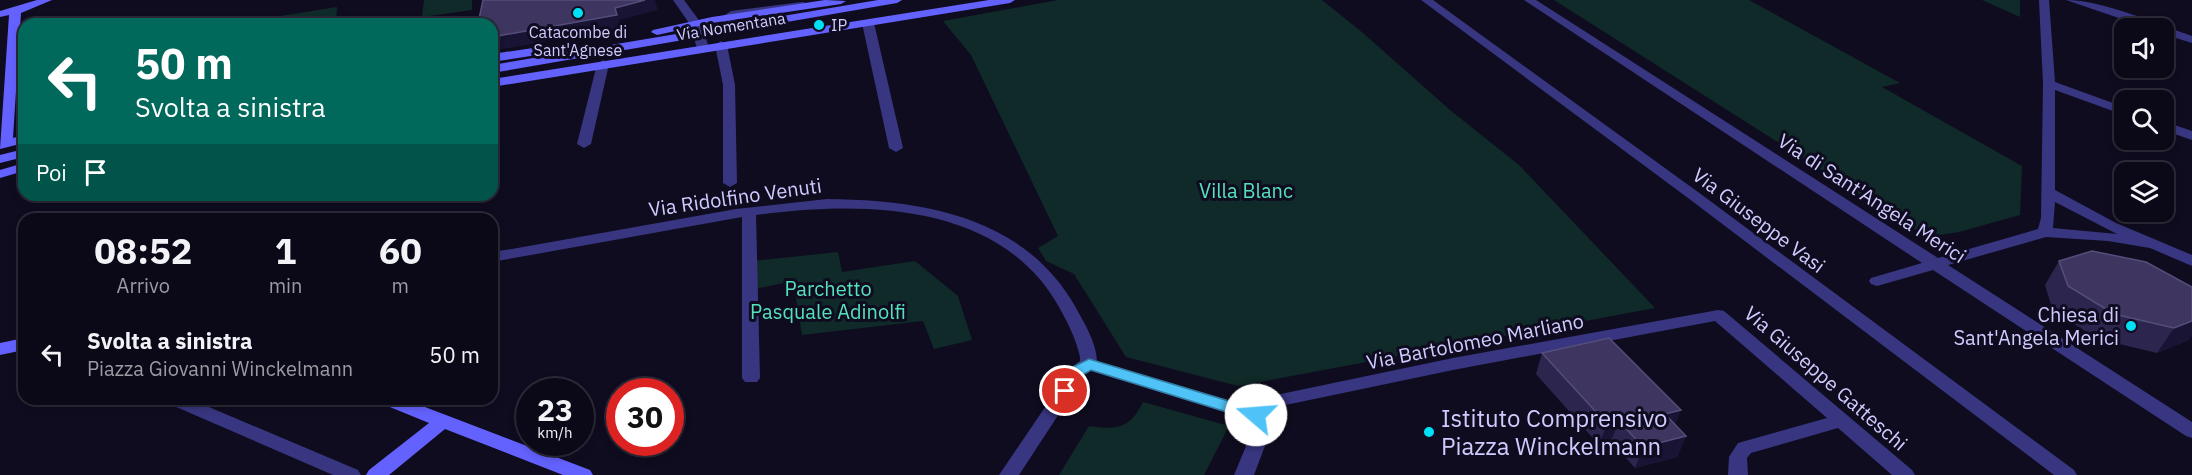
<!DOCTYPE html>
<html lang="it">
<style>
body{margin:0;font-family:"IBM Plex Sans",sans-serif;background:#141221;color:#f1f3f6;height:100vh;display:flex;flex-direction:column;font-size:22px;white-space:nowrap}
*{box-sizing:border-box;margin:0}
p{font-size:20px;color:#9a9aa2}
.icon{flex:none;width:33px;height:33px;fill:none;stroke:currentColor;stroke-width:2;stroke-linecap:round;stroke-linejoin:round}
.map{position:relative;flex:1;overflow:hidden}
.panel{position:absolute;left:18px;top:213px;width:480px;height:192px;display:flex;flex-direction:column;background:#0b0918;border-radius:18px;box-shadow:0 3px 9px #0003,0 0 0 2px #2b2a37}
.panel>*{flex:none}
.hud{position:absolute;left:18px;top:18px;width:480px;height:183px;border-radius:18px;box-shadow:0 3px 9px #0003,0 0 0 2px #2b2a37;background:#00695c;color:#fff;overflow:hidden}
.buttons{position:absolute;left:2114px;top:18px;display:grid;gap:12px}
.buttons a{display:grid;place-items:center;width:60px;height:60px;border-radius:12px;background:#0b0918;box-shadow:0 3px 9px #0003,0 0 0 2px #2b2a37;font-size:30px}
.speed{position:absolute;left:516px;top:378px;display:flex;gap:12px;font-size:30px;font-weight:700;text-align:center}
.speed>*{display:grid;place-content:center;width:78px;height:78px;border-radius:50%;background:#0b0918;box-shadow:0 3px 9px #0003,0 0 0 2px #2b2a37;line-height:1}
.speed small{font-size:15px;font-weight:400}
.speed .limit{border:9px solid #d22;background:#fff;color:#111}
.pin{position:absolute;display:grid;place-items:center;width:51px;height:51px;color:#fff;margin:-26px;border:3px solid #fff;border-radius:50%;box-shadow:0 2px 6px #0007}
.me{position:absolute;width:66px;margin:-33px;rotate:288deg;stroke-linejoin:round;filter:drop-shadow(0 0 4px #0008)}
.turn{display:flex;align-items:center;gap:21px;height:126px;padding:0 18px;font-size:27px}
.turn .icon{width:78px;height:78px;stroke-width:2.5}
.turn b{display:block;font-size:42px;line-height:51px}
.then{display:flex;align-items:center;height:57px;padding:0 18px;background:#0003;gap:12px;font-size:22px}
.eta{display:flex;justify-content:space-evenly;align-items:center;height:102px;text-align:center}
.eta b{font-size:36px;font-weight:800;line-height:42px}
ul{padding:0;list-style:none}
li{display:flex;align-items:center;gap:18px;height:78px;padding:0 18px}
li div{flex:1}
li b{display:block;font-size:22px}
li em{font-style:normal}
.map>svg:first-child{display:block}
.green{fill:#0f2a28}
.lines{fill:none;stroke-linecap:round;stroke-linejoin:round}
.street{fill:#383680;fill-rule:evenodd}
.secondary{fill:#6462ff;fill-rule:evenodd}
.wall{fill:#2c254e}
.shaded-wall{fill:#191334}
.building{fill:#3e3661;stroke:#554e7a;stroke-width:1.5}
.route{fill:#4fc3f7;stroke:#337fa1;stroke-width:1.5}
.poi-dot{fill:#00e0f6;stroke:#0f0c20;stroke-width:2}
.labels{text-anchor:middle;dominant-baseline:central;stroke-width:6;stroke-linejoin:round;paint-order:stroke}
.far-poi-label{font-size:16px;fill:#d0cbff;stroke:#0f0c20;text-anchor:start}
.far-street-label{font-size:16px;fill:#d0cbff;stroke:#0f0c20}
.park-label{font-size:20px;fill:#55e1bc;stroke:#0f0c20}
.street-label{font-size:20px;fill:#d0cbff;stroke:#0f0c20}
.poi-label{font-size:20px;fill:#d0cbff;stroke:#0f0c20;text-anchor:end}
.near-poi-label{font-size:24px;fill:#d0cbff;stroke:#0f0c20;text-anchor:start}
</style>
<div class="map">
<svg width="2192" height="475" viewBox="0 0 2192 475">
<rect width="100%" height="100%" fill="#0f0c20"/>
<!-- green -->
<g class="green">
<path d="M 424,0 L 472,0 L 472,10 L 422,17 Z"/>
<path d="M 1058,0 L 1322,0 L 1363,33 L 1450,110 L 1519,165 L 1655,308 L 1238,386 L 1126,357 L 1074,274 L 1046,261 L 1038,248 L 1058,236 L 971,55 L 943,21 Z"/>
<path d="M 1554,0 L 1749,0 L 1900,83 L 1882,87 L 2022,166 L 2020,215 L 1959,232 L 1927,237 Z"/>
<path d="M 1982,0 L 2020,0 L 2020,17 Z"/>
<path d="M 337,7 L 336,21 L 319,24 L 254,24 L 255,20 Z"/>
<path d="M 838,252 L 842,272 L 915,261 L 958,296 L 972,340 L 934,349 L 923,321 L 802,335 L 793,281 L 755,289 L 753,261 Z"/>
<path d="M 1143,402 L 1229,426 L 1204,475 L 1059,475 L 1089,426 C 1117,430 1130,429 1143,402 Z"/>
</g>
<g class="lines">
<!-- street -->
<g class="street">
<path d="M 673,0 L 684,0 L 701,23 L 709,48 L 707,50 L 703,52 L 697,48 L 689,23 Z"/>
<path d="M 1421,0 L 1433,0 L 1698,192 L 2074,470 L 2077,475 L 2054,475 L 1688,198 Z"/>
<path d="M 1524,0 L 1536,0 L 1938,258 L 2038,229 L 2041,218 L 2043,84 L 2039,0 L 2049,0 L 2055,82 L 2124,107 L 2124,115 L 2055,90 L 2055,190 L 2116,223 L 2192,255 L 2192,266 L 2150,248 L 2108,241 L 2046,237 L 1948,265 L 2192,422 L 2192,438 L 2186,436 L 1933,270 L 1877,286 L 1871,284 L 1869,281 L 1871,278 L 1922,263 ZM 2055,202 L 2117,234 L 2053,228 Z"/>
<path d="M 2066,0 C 2103,0 2156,24 2192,36 L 2192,43 L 2163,34 L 2163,28 L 2148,28 Z"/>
<path d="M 802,2 L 806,3 L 806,7 L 738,16 L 734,18 L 737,29 L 735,31 L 731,32 L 725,29 L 722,17 L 731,11 Z"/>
<path d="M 868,20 L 874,23 L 903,148 L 896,152 L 889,148 L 862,23 Z"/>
<path d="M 721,41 L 727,45 L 735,85 L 737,183 L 730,187 L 723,183 L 723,85 L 715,45 Z"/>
<path d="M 603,60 L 609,64 L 591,144 L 584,148 L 577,144 L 597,64 Z"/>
<path d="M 2163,121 L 2192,131 L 2192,140 L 2163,130 Z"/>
<path d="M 827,199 C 923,200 1023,216 1075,306 C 1084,323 1096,341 1097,361 L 1238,403 L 1453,358 L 1718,310 L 1724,311 L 1912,470 L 1915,475 L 1892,475 L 1838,428 L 1751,453 L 1747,458 L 1748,475 L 1728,475 L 1729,457 L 1738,443 L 1827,418 L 1715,321 L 1453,370 L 1262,410 L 1267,414 L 1272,427 L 1254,475 L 1234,475 L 1254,427 L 1250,420 L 1091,371 L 1085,374 L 1019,475 L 999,475 L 1073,366 L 1080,361 L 1080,357 C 1076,339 1068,323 1059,307 C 1000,201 861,201 756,215 L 760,378 L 757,382 L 745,382 L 742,378 L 742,217 L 492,262 L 492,252 L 512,249 L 736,209 Z"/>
<path d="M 164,399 L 190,399 L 358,470 L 361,475 L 333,475 L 167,403 Z"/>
</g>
<!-- secondary -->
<g class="secondary">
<path d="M 37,0 L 52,0 L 21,13 L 13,138 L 24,135 L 24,143 L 0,149 L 9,15 L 0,17 L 0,11 Z"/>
<path d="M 825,0 L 846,1 L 841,4 L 712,23 L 657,35 L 651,32 L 653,30 L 712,17 Z"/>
<path d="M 878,0 L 902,0 L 897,3 L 492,73 L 492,65 Z"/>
<path d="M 989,0 L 1015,0 L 1010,3 L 492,87 L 492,79 Z"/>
<path d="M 533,48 L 537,49 L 537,55 L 492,62 L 492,54 Z"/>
<path d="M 24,149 L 24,157 L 0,163 L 0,155 Z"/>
<path d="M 24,163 L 24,171 L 0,178 L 0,170 Z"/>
<path d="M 24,338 L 24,350 L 0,355 L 0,343 Z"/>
<path d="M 377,399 L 404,399 L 590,470 L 593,475 L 563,475 L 445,429 L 389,475 L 366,475 L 369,470 L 429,423 L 380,403 Z"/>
</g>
</g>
<!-- wall -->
<g class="wall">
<path d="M 2092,251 L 2189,340 L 2157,353 L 2098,339 L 2053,311 L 2045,285 L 2059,261 Z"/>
<path d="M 1542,353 L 1675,426 L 1686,436 L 1677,457 L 1635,468 L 1611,441 L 1599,445 L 1536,374 Z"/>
</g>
<!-- shaded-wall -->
<g class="shaded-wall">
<path d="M 645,0 L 655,0 L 658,10 L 619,20 L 620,28 L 492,51 L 492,37 Z"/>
<path d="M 2192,321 L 2192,336 L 2189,340 L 2157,353 L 2174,328 Z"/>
<path d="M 1681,410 L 1673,431 L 1665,414 Z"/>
<path d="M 1619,421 L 1611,441 L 1599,445 L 1607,424 Z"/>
<path d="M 1686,436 L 1677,457 L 1635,468 L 1643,447 Z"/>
</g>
<!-- building -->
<g class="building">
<path d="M 483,0 L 645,0 L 615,8 L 617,15 L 492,37 L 492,24 L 478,24 Z"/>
<path d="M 2092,251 L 2146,262 L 2192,287 L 2192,321 L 2174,328 L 2114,314 L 2068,286 L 2059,261 Z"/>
<path d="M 1609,338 L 1681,410 L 1665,414 L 1686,436 L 1643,447 L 1619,421 L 1607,424 L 1542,353 Z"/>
</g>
<!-- route -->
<path class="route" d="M 1089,359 L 1262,411 L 1264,415 L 1262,419 L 1256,421 L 1091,370 L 1084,374 L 1071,395 L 1059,395 L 1057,391 L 1073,367 Z"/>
<!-- markers -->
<g class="poi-dot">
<circle cx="578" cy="13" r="6"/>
<circle cx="819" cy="25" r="6"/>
<circle cx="2131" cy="326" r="6"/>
<circle cx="1429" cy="432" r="6"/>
</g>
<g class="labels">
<!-- far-poi labels -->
<g class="far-poi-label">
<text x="831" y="25">IP</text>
<text x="578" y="32" text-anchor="middle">Catacombe di<tspan x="578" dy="18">Sant'Agnese</tspan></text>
</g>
<!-- far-street labels -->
<g class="far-street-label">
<text transform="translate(731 26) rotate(-9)">Via Nomentana</text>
</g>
<!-- park labels -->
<g class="park-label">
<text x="1246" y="190">Villa Blanc</text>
<text x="828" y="288">Parchetto<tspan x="828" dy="23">Pasquale Adinolfi</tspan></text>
</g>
<!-- street labels -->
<g class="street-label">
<text transform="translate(735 197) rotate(-8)">Via Ridolfino Venuti</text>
<text transform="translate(1872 198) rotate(33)">Via di Sant'Angela Merici</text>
<text transform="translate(1759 220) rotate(37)">Via Giuseppe Vasi</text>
<text transform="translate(1475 341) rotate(-11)">Via Bartolomeo Marliano</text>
<text transform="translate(1826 378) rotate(41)">Via Giuseppe Gatteschi</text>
</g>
<!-- poi labels -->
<g class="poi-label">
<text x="2119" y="314">Chiesa di<tspan x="2119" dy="23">Sant'Angela Merici</tspan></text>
</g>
<!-- near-poi labels -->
<g class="near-poi-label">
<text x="1441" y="418">Istituto Comprensivo<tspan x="1441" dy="28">Piazza Winckelmann</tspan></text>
</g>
</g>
</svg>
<div class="buttons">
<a><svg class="icon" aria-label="sound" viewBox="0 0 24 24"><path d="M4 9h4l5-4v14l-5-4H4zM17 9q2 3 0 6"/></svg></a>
<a><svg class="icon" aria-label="search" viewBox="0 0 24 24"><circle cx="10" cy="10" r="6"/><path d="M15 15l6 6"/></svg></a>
<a><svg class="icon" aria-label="layers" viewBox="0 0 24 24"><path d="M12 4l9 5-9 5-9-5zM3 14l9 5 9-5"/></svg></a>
</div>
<div class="speed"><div>23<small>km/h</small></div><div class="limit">30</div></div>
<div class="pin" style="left:1065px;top:391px;background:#d93025"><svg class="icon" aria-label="arrive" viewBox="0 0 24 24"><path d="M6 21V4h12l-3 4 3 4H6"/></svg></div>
<svg class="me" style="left:1256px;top:415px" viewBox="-20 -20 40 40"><circle r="19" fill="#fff"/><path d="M0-13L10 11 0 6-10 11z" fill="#4fc3f7"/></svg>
<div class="hud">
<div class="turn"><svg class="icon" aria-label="left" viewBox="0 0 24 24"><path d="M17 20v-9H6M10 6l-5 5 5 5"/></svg><div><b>50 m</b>Svolta a sinistra</div></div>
<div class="then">Poi<svg class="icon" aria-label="arrive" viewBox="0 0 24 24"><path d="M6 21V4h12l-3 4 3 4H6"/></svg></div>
</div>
<section class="panel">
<div class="eta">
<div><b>08:52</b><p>Arrivo</p></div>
<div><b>1</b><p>min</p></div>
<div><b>60</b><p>m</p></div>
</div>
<ul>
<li><svg class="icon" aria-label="left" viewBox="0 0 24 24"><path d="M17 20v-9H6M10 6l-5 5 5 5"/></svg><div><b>Svolta a sinistra</b><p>Piazza Giovanni Winckelmann</p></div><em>50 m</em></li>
</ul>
</section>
</div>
